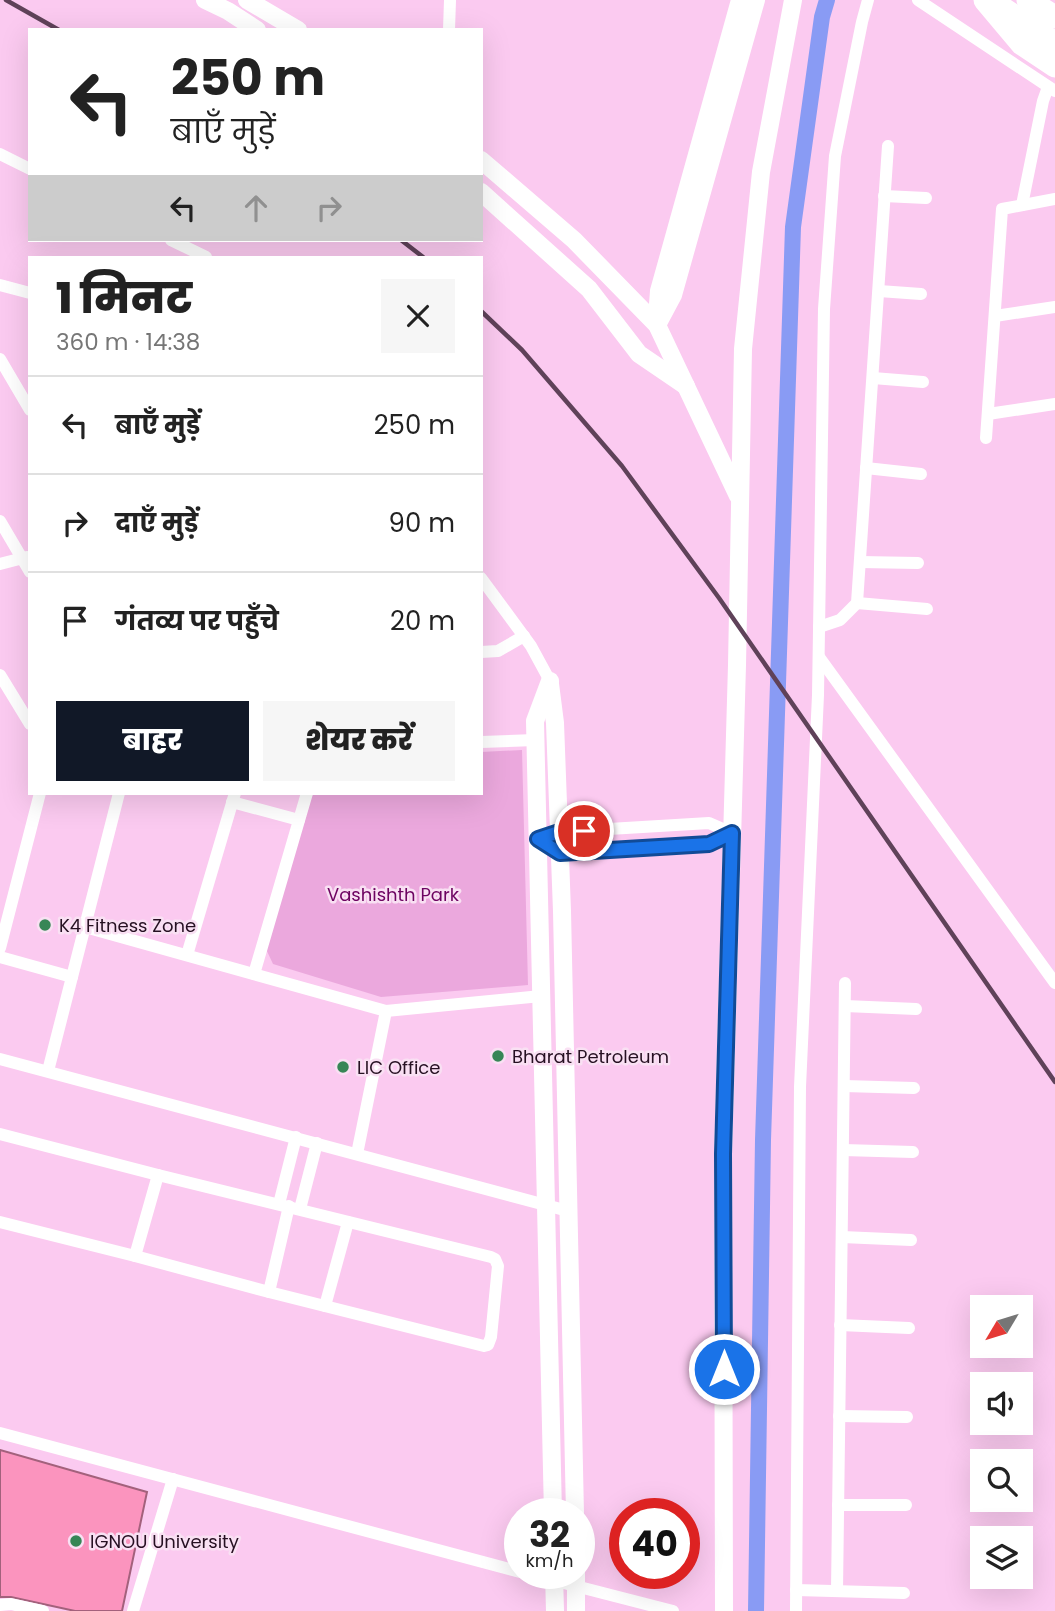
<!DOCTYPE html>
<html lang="hi">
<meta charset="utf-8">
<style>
body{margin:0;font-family:Poppins,"Noto Sans Devanagari",sans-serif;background:#f6f6f6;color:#222;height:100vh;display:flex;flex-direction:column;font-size:26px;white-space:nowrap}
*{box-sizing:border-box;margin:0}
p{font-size:23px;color:#767676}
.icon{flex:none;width:38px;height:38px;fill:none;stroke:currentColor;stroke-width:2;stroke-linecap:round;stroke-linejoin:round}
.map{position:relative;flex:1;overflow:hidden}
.sheet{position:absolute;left:28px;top:256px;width:455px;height:539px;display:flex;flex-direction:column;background:#fff;border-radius:0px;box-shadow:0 7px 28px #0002}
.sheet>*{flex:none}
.banner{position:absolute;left:28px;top:28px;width:455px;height:214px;border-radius:0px;box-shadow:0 7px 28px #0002;background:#fff;color:#222;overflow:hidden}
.needle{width:46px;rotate:232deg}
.buttons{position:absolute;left:970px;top:1295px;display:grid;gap:14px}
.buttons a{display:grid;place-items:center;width:63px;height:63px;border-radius:0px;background:#fff;box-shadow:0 7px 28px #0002;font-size:35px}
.speed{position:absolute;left:504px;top:1498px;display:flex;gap:14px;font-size:35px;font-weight:700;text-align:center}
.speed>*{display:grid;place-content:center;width:91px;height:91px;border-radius:50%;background:#fff;box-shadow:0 7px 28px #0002;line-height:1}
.speed small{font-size:18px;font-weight:400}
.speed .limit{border:10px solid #d22;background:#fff;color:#111}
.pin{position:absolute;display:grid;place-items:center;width:60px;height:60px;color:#fff;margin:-30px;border:4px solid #fff;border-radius:50%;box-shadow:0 2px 7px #0007}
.me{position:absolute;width:77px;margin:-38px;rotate:0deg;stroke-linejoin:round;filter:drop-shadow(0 0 5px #0008)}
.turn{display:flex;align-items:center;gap:24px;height:147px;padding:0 28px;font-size:32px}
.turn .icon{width:91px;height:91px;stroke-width:2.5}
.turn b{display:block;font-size:49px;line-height:60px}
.lanes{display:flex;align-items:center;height:66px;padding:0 28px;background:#0003;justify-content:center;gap:35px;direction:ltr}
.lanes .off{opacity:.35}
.round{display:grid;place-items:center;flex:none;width:74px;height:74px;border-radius:0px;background:#f6f6f6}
.summary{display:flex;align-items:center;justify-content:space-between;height:119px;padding:0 28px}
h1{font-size:42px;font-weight:800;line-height:52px}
.action{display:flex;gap:14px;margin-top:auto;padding:14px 28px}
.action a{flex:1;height:80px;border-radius:0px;background:#111827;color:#fff;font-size:28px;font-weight:800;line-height:80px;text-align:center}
.action a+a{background:#f6f6f6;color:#222}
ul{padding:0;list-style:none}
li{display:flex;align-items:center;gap:21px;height:98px;padding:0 28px;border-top:2px solid #e0e0e0}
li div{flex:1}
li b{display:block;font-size:26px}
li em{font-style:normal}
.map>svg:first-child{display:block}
.green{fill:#eba8dd}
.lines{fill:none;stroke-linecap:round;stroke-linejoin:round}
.canal{stroke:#899bf4;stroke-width:16}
.building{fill:#fb94be;stroke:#a3617c;stroke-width:2}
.street{stroke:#fff;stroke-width:12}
.secondary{stroke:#fff;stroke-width:18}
.highway{stroke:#fff;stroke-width:23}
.rail{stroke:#5f4259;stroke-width:4.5}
.route-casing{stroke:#114b97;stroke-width:18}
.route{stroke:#1a73e8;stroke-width:12}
.poi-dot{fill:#378656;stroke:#f9e0f3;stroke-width:2.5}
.labels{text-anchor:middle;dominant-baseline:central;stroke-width:5;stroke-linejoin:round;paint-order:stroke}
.park-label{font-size:18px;fill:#6d0361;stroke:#f9e0f3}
.poi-label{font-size:18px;fill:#261022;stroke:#f9e0f3;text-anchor:start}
</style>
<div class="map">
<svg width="1055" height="1611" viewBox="0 0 1055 1611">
<rect width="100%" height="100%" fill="#fbcaf0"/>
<!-- green -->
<path class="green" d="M 522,750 L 528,985 L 381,997 L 273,964 L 266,949 L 311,796 L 317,793 L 481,793 L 481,752 Z"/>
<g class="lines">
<!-- canal -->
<path class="canal" d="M 756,1611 L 763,1140 L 793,227 L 822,17 L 827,0"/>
</g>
<!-- building -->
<path class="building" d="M 0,1450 L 147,1492 L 122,1611 L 75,1611 L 11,1597 L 0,1597 Z"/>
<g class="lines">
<!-- street -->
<g class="street">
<path d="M 918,0 L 1055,91"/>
<path d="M 449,30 L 450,0"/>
<path d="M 0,154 L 30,169"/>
<path d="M 884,196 L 926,198"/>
<path d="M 1022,205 L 1043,101 L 1048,87"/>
<path d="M 171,240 L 206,257"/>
<path d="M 0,285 L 30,293"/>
<path d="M 879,291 L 921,294"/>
<path d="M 995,316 L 1055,307"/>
<path d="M 0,359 L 30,410"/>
<path d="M 873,378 L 923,382"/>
<path d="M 988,414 L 1055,404"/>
<path d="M 986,438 L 1002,209 L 1055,199"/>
<path d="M 866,468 L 921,474"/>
<path d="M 0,521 L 30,572"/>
<path d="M 860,562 L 918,563"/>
<path d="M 0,564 L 27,557"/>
<path d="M 481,578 L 531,646 L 550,681"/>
<path d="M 857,603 L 927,609"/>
<path d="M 819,627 L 840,620 L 857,603 L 888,146"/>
<path d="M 481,652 L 498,651 L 524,636"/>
<path d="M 819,657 L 1055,983"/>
<path d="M 0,675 L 30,724"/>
<path d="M 481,742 L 535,740"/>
<path d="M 232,802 L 299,820"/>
<path d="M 538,839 L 560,853 L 709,844 L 732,833"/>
<path d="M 538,839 L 559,832 L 709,823 L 732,833"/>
<path d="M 85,927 L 386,1011 L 541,996"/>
<path d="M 0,948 L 40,793"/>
<path d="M 187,955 L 235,793"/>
<path d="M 0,957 L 72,977"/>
<path d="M 254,974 L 307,793"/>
<path d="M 845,1006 L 916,1009"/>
<path d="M 0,1059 L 568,1211"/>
<path d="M 48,1071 L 119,793"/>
<path d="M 844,1086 L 914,1088"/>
<path d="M 0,1134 L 158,1175 L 491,1257 L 495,1259 L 498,1266 L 491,1337 L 488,1345 L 484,1346 L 269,1292"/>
<path d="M 843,1150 L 913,1152"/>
<path d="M 357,1154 L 386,1011"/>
<path d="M 279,1204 L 296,1137"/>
<path d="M 300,1209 L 317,1143"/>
<path d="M 0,1222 L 135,1256 L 158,1175"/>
<path d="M 842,1237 L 911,1240"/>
<path d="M 135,1256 L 269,1292 L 289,1206"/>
<path d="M 325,1306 L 348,1222"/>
<path d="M 840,1325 L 909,1328"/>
<path d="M 839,1416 L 907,1417"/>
<path d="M 0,1433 L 520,1572"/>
<path d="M 838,1505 L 906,1505"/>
<path d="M 525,1573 L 673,1611"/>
<path d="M 796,1590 L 904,1593"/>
<path d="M 837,1591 L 845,983"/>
<path d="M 0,1605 L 11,1604 L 43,1611"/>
<path d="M 133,1611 L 173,1479"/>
<path d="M 796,1611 L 800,1087 L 818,695 L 824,309 L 835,156 L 862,22 L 868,0"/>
</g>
<!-- secondary -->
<g class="secondary">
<path d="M 205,0 L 228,11 L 257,30"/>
<path d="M 247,0 L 298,30"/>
<path d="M 481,160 L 574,240 L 657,325 L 738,496"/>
<path d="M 481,192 L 589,289 L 639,354 L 686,386"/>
<path d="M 657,318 L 659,291 L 740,0"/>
<path d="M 657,325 L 673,295 L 756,0"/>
<path d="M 550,681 L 535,721 L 553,1514"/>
<path d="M 550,684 L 555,723 L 562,911 L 575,1514"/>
<path d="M 554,1573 L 555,1611"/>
<path d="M 576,1573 L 576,1611"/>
<path d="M 724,1611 L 723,1154 L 737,665 L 743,349 L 761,172 L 793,0"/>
</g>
<!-- highway -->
<g class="highway">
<path d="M 985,0 L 1022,44 L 1055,66"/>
<path d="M 1028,0 L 1055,17"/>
<path d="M 1002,8 L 1055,43"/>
</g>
<!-- rail -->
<g class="rail">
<path d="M 6,0 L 59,30"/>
<path d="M 401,240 L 423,257"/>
<path d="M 481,311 L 522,350 L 622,466 L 719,598 L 1055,1082"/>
</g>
</g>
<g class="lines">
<defs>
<path id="route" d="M 584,831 L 559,832 L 538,839 L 560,853 L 709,844 L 732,833 L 723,1154 L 724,1369"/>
</defs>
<!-- route casing -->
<use href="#route" class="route-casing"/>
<!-- route -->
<use href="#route" class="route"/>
</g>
<!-- markers -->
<g class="poi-dot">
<circle cx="45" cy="925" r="7"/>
<circle cx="498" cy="1056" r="7"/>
<circle cx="343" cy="1067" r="7"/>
<circle cx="76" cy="1541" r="7"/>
</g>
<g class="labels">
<!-- park labels -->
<g class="park-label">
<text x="393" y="894">Vashishth Park</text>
</g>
<!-- poi labels -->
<g class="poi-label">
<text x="59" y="925">K4 Fitness Zone</text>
<text x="512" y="1056">Bharat Petroleum</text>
<text x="357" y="1067">LIC Office</text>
<text x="90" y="1541">IGNOU University</text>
</g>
</g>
</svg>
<div class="buttons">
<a><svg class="needle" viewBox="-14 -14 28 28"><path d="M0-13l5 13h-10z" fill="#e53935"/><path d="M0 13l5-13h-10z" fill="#767676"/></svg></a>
<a><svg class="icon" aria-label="sound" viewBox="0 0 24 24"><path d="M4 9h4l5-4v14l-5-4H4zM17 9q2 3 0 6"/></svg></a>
<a><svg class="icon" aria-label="search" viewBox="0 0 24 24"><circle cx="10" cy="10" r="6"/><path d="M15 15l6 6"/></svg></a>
<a><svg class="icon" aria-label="layers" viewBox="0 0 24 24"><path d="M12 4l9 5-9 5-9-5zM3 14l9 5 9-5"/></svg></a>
</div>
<div class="speed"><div>32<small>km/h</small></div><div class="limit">40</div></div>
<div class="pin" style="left:584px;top:831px;background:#d93025"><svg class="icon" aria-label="arrive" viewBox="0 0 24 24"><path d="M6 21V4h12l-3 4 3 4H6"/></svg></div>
<svg class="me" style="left:724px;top:1369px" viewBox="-20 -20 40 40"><circle r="17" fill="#1a73e8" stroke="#fff" stroke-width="3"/><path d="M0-11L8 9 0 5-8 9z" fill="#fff"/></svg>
<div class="banner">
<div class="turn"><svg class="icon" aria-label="left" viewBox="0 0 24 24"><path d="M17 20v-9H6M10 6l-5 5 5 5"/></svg><div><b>250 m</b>बाएँ मुड़ें</div></div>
<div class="lanes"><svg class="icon" aria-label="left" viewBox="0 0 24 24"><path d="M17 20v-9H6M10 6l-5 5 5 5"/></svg><svg class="icon off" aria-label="ahead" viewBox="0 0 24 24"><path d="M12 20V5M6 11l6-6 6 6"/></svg><svg class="icon off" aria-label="right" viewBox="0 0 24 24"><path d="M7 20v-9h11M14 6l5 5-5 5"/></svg></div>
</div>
<section class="sheet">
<div class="summary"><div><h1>1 मिनट</h1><p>360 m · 14:38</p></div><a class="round"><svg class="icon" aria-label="close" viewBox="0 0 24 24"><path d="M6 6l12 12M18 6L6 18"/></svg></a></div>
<ul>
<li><svg class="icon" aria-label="left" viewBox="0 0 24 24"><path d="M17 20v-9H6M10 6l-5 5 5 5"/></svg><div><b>बाएँ मुड़ें</b></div><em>250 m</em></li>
<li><svg class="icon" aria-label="right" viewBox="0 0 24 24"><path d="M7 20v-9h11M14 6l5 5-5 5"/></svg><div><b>दाएँ मुड़ें</b></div><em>90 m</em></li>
<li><svg class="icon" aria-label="arrive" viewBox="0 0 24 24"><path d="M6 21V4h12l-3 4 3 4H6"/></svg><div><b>गंतव्य पर पहुँचे</b></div><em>20 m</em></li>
</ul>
<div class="action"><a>बाहर</a><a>शेयर करें</a></div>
</section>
</div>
